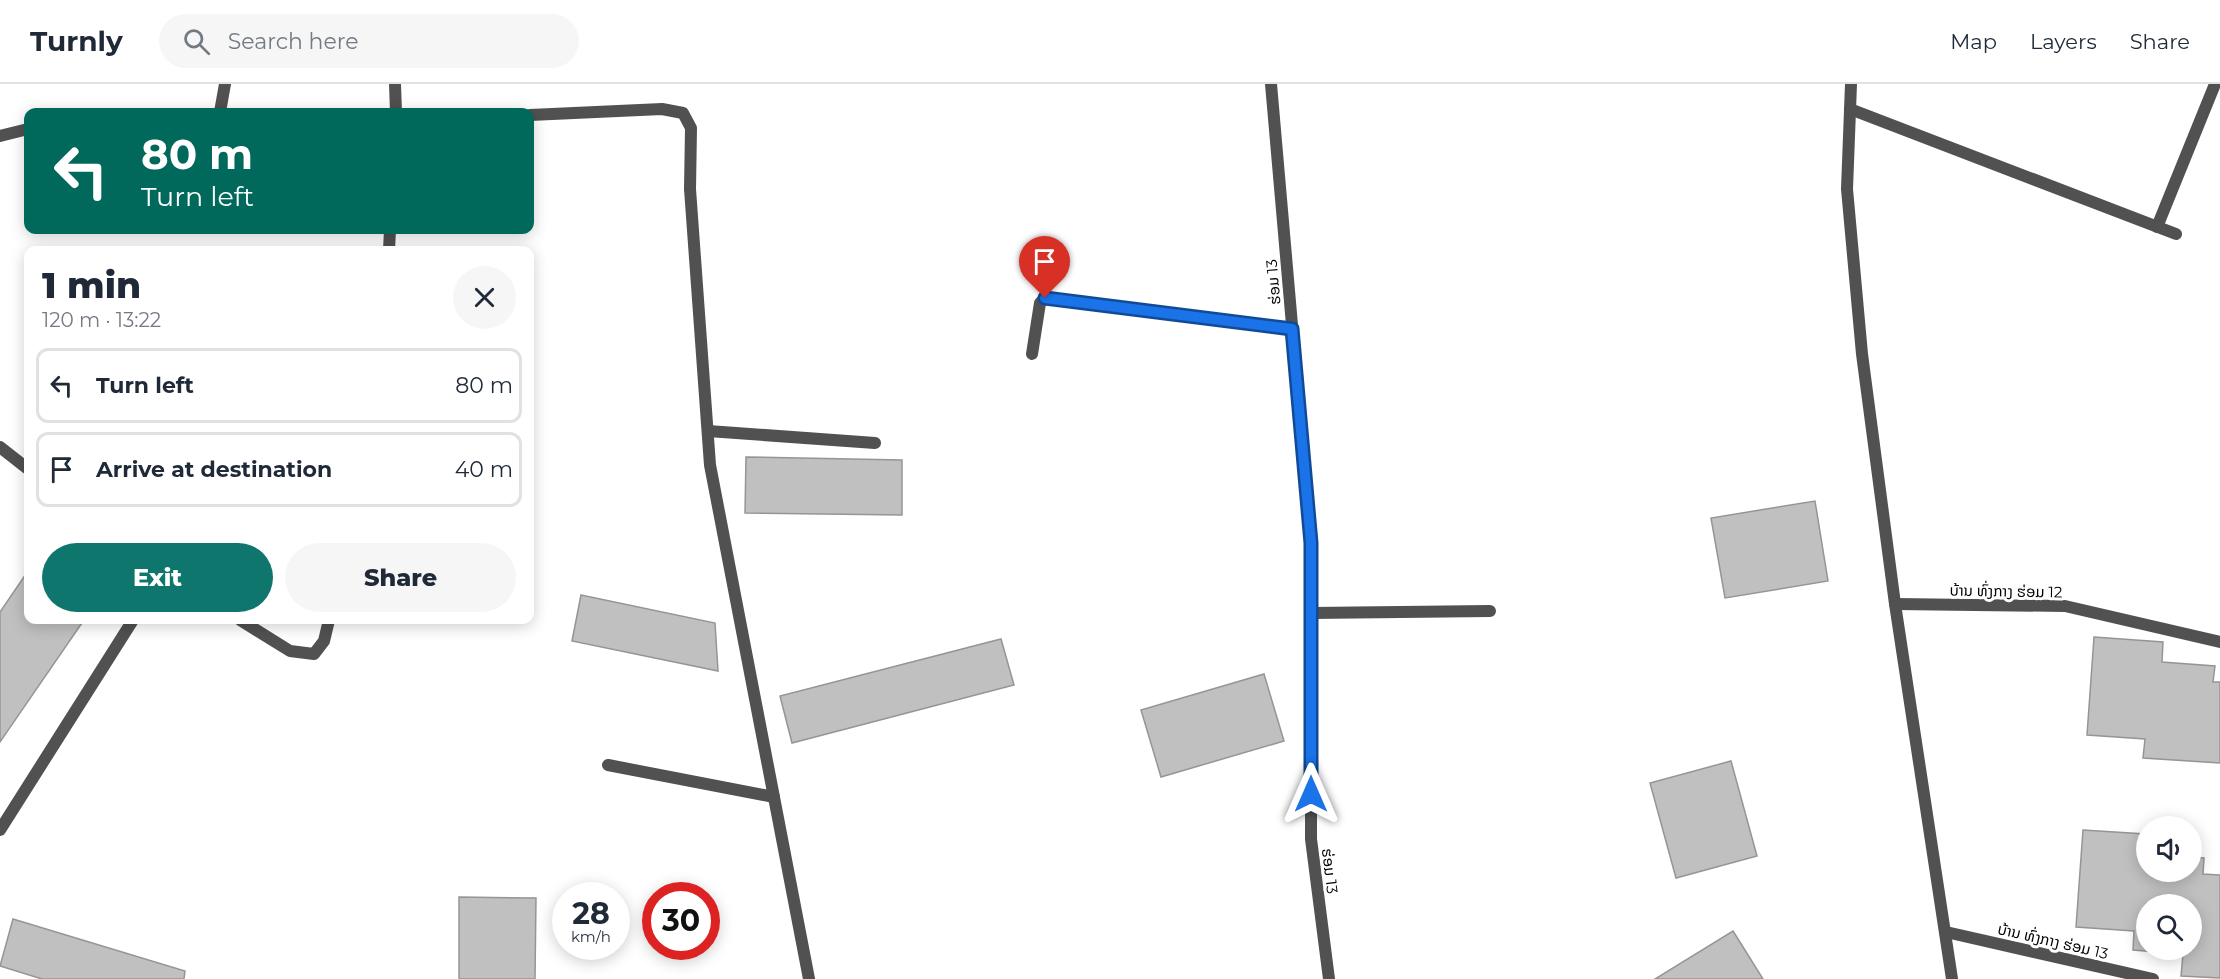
<!DOCTYPE html>
<meta charset="utf-8">
<style>
body{margin:0;font-family:Montserrat,"Noto Sans Lao",sans-serif;background:#f6f6f7;color:#1f2937;height:100vh;display:flex;flex-direction:column;font-size:22px;white-space:nowrap}
*{box-sizing:border-box;margin:0}
p{font-size:20px;color:#747a83}
.icon{flex:none;width:33px;height:33px;fill:none;stroke:currentColor;stroke-width:2;stroke-linecap:round;stroke-linejoin:round}
.map{position:relative;flex:1;overflow:hidden}
.details{position:absolute;left:24px;top:162px;width:510px;height:378px;display:flex;flex-direction:column;background:#fff;border-radius:12px;box-shadow:0 3px 15px #0003}
.details>*{flex:none}
.hud{position:absolute;left:24px;top:24px;width:510px;height:126px;border-radius:12px;box-shadow:0 3px 15px #0003;background:#00695c;color:#fff;overflow:hidden}
.fabs{position:absolute;left:2136px;top:732px;display:grid;gap:12px}
.fabs a{display:grid;place-items:center;width:66px;height:66px;border-radius:50%;background:#fff;box-shadow:0 3px 15px #0003;font-size:30px}
.speed{position:absolute;left:552px;top:798px;display:flex;gap:12px;font-size:30px;font-weight:700;text-align:center}
.speed>*{display:grid;place-content:center;width:78px;height:78px;border-radius:50%;background:#fff;box-shadow:0 3px 15px #0003;line-height:1}
.speed small{font-size:15px;font-weight:400}
.speed .limit{border:9px solid #d22;background:#fff;color:#111}
.pin{position:absolute;display:grid;place-items:center;width:51px;height:51px;color:#fff;margin:-62px -26px;border-radius:50% 50% 50% 0;rotate:-45deg;box-shadow:0 0 6px #0007}
.pin .icon{rotate:45deg}
.me{position:absolute;width:66px;margin:-33px;rotate:0deg;stroke-linejoin:round;filter:drop-shadow(0 0 4px #0008)}
.turn{display:flex;align-items:center;gap:21px;height:126px;padding:0 18px;font-size:27px}
.turn .icon{width:78px;height:78px;stroke-width:2.5}
.turn b{display:block;font-size:42px;line-height:51px}
.round{display:grid;place-items:center;flex:none;width:63px;height:63px;border-radius:32px;background:#f6f6f7}
.headline{display:flex;align-items:center;justify-content:space-between;height:102px;padding:0 18px}
h1{font-size:36px;font-weight:800;line-height:45px}
.primary-button{display:flex;gap:12px;margin-top:auto;padding:12px 18px}
.primary-button a{flex:1;height:69px;border-radius:36px;background:#0f766e;color:#fff;font-size:24px;font-weight:800;line-height:69px;text-align:center}
.primary-button a+a{background:#f6f6f7;color:#1f2937}
ul{padding:0;list-style:none}
li{display:flex;align-items:center;gap:18px;height:75px;margin:0 12px 9px;padding:0 6px;border:3px solid #e0e1e3;border-radius:12px}
li div{flex:1}
li b{display:block;font-size:22px}
li em{font-style:normal}
header{display:flex;align-items:center;gap:36px;box-sizing:border-box;height:84px;padding:0 30px;background:#fff;border-bottom:2px solid #e0e1e3}
header strong{font-size:28px}
nav{display:flex;gap:33px;margin-inline-start:auto;font-size:21px}
.search{width:420px;height:54px;background:#f6f6f7;display:flex;align-items:center;gap:15px;box-sizing:border-box;padding:0 21px;border-radius:33px;color:#747a83;font-size:22px}
.map>svg:first-child{display:block}
.building{fill:#c0c0c0;stroke:#959595;stroke-width:1.5;fill-rule:evenodd}
.lines{fill:none;stroke-linecap:round;stroke-linejoin:round}
.service{stroke:#515151;stroke-width:12}
.minor{stroke:#515151;stroke-width:12}
.tertiary{stroke:#515151;stroke-width:12}
.route-casing{stroke:#114b97;stroke-width:15}
.route{stroke:#1a73e8;stroke-width:10}
.labels{text-anchor:middle;dominant-baseline:central;stroke-width:6;stroke-linejoin:round;paint-order:stroke}
.street-label{font-size:15px;fill:#000;stroke:#fff}
</style>
<header>
<strong>Turnly</strong>
<div class="search"><svg class="icon" aria-label="search" viewBox="0 0 24 24"><circle cx="10" cy="10" r="6"/><path d="M15 15l6 6"/></svg>Search here</div>
<nav><a>Map</a><a>Layers</a><a>Share</a></nav>
</header>
<div class="map">
<svg width="2220" height="895" viewBox="0 0 2220 895">
<rect width="100%" height="100%" fill="#fff"/>
<!-- building -->
<g class="building">
<path d="M 746,373 L 902,376 L 902,431 L 745,429 Z"/>
<path d="M 1815,417 L 1828,497 L 1725,514 L 1711,434 Z"/>
<path d="M 28,487 L 28,536 L 84,536 L 0,658 L 0,528 Z"/>
<path d="M 581,511 L 715,539 L 718,587 L 572,557 Z"/>
<path d="M 2094,553 L 2163,558 L 2162,578 L 2215,582 L 2213,598 L 2220,598 L 2220,679 L 2143,674 L 2145,655 L 2087,651 Z"/>
<path d="M 1001,555 L 1014,601 L 792,659 L 780,612 Z"/>
<path d="M 1264,590 L 1284,657 L 1161,693 L 1141,626 Z"/>
<path d="M 1731,677 L 1757,772 L 1676,794 L 1650,699 Z"/>
<path d="M 2083,746 L 2146,750 L 2146,788 L 2192,788 L 2192,773 L 2204,774 L 2203,790 L 2220,791 L 2220,894 L 2181,892 L 2183,870 L 2133,866 L 2134,847 L 2076,843 ZM 2146,820 L 2192,820 L 2192,866 L 2146,866 Z"/>
<path d="M 459,813 L 536,814 L 535,895 L 459,895 Z"/>
<path d="M 13,835 L 185,887 L 184,895 L 42,895 L 0,882 Z"/>
<path d="M 1733,847 L 1763,895 L 1655,895 Z"/>
</g>
<g class="lines">
<!-- service -->
<g class="service">
<path d="M 1850,25 L 2176,150"/>
<path d="M 220,28 L 225,0"/>
<path d="M 0,52 L 28,45"/>
<path d="M 2157,143 L 2215,0"/>
<path d="M 1032,270 L 1040,219 L 1045,214 L 1292,245"/>
<path d="M 708,347 L 875,359"/>
<path d="M 1311,529 L 1490,527"/>
<path d="M 608,681 L 774,713"/>
</g>
<!-- minor -->
<g class="minor">
<path d="M 395,0 L 396,28"/>
<path d="M 1271,0 L 1311,459 L 1311,755 L 1329,895"/>
<path d="M 530,31 L 662,25 L 683,29 L 691,44 L 690,105 L 710,381 L 809,895"/>
<path d="M 389,166 L 390,146"/>
<path d="M 0,363 L 28,385"/>
<path d="M 1895,520 L 2065,522 L 2220,558"/>
<path d="M 240,536 L 290,567 L 314,570 L 324,557 L 329,536"/>
<path d="M 0,746 L 133,536"/>
<path d="M 1946,848 L 2153,895"/>
</g>
<!-- tertiary -->
<path class="tertiary" d="M 1851,0 L 1847,105 L 1862,270 L 1895,520 L 1952,895"/>
</g>
<g class="lines">
<defs>
<path id="route" d="M 1045,214 L 1292,245 L 1311,459 L 1311,710"/>
</defs>
<!-- route casing -->
<use href="#route" class="route-casing"/>
<!-- route -->
<use href="#route" class="route"/>
</g>
<g class="labels">
<!-- street labels -->
<g class="street-label">
<text transform="translate(1273 198) rotate(-95)">ຮ່ອມ 13</text>
<text transform="translate(2006 507) rotate(1)">ບ້ານ ທົ່ງກາງ ຮ່ອມ 12</text>
<text transform="translate(1330 787) rotate(83)">ຮ່ອມ 13</text>
<text transform="translate(2053 857) rotate(13)">ບ້ານ ທົ່ງກາງ ຮ່ອມ 13</text>
</g>
</g>
</svg>
<div class="fabs">
<a><svg class="icon" aria-label="sound" viewBox="0 0 24 24"><path d="M4 9h4l5-4v14l-5-4H4zM17 9q2 3 0 6"/></svg></a>
<a><svg class="icon" aria-label="search" viewBox="0 0 24 24"><circle cx="10" cy="10" r="6"/><path d="M15 15l6 6"/></svg></a>
</div>
<div class="speed"><div>28<small>km/h</small></div><div class="limit">30</div></div>
<div class="pin" style="left:1045px;top:214px;background:#d93025"><svg class="icon" aria-label="arrive" viewBox="0 0 24 24"><path d="M6 21V4h12l-3 4 3 4H6"/></svg></div>
<svg class="me" style="left:1311px;top:710px" viewBox="-20 -20 40 40"><path d="M0-17L14 15 0 8-14 15z" fill="#1a73e8" stroke="#fff" stroke-width="4"/></svg>
<div class="hud">
<div class="turn"><svg class="icon" aria-label="left" viewBox="0 0 24 24"><path d="M17 20v-9H6M10 6l-5 5 5 5"/></svg><div><b>80 m</b>Turn left</div></div>
</div>
<section class="details">
<div class="headline"><div><h1>1 min</h1><p>120 m · 13:22</p></div><a class="round"><svg class="icon" aria-label="close" viewBox="0 0 24 24"><path d="M6 6l12 12M18 6L6 18"/></svg></a></div>
<ul>
<li><svg class="icon" aria-label="left" viewBox="0 0 24 24"><path d="M17 20v-9H6M10 6l-5 5 5 5"/></svg><div><b>Turn left</b></div><em>80 m</em></li>
<li><svg class="icon" aria-label="arrive" viewBox="0 0 24 24"><path d="M6 21V4h12l-3 4 3 4H6"/></svg><div><b>Arrive at destination</b></div><em>40 m</em></li>
</ul>
<div class="primary-button"><a>Exit</a><a>Share</a></div>
</section>
</div>
